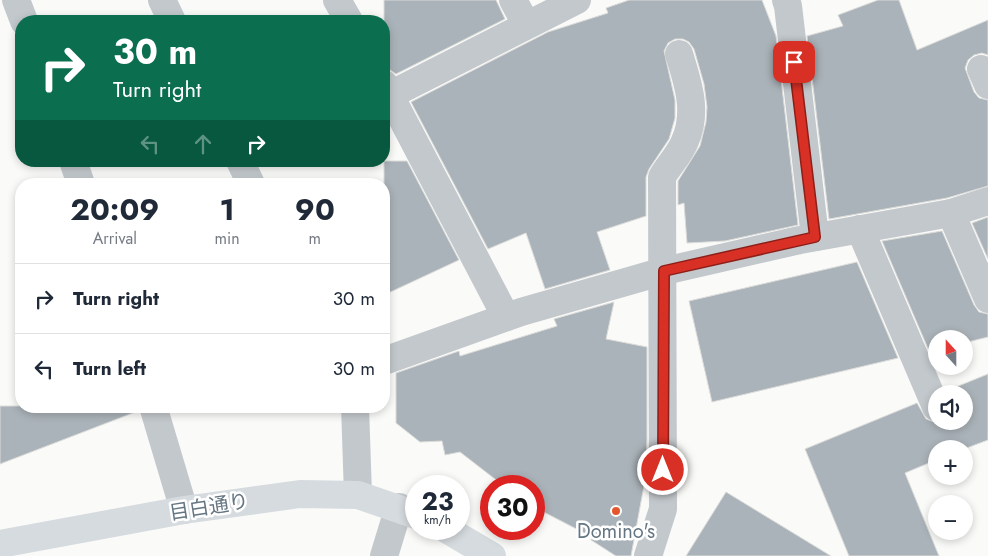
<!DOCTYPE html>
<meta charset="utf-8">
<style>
body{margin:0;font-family:Jost,"Noto Sans JP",sans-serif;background:#f6f6f7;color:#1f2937;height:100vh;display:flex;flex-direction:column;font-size:19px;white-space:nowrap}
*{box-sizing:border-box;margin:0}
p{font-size:16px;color:#747a83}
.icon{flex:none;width:28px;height:28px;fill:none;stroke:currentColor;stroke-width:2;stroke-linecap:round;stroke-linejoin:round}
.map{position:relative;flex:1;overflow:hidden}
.panel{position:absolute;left:15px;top:178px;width:375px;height:235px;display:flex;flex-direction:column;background:#fff;border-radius:20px;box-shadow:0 2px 8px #0003}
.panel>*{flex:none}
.banner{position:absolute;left:15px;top:15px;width:375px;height:152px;border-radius:20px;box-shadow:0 2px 8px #0003;background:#0b6e4f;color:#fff;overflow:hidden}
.needle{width:32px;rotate:339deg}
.tools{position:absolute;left:928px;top:330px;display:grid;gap:10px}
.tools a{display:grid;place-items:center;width:45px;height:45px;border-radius:50%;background:#fff;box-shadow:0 2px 8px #0003;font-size:25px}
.speed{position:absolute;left:405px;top:475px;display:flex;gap:10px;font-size:25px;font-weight:700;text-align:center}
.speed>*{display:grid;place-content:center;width:65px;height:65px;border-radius:50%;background:#fff;box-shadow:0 2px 8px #0003;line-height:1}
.speed small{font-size:12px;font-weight:400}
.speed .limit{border:8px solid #d22;background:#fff;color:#111}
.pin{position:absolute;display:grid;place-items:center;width:42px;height:42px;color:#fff;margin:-21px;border-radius:10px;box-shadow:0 2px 8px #0006}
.me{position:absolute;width:55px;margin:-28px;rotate:0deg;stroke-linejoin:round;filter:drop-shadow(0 0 4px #0008)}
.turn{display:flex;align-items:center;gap:18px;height:105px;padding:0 15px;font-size:22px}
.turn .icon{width:65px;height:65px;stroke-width:2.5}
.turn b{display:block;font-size:35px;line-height:42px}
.lanes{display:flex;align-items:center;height:48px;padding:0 15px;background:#0003;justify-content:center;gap:25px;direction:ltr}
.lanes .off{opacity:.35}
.eta{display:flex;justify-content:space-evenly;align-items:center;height:85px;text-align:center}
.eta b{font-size:30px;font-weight:700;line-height:35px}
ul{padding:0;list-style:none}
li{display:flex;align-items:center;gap:15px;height:70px;padding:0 15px;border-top:1px solid #e0e1e3}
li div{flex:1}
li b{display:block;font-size:19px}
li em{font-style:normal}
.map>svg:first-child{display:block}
.building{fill:#aab3b9;stroke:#dcdcda}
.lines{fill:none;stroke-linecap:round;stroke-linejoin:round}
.minor{stroke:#c3c8cc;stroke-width:28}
.major{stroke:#d6dbdf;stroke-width:28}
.route-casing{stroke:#8d1f18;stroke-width:12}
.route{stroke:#d93025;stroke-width:9}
.poi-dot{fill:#e4572e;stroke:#fff;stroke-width:2}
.labels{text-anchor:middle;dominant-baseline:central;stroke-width:5;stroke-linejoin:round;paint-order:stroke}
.street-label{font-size:20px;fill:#657683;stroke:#fff}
.poi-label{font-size:20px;fill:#657683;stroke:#fff}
</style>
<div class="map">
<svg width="988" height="556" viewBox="0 0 988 556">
<rect width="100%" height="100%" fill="#fafaf8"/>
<!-- building -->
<g class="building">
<path d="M 384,0 L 496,0 L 505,19 L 396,74 L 390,70 L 384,57 Z"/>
<path d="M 629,0 L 762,0 L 776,36 L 798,225 L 725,241 L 687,243 L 684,203 L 678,205 L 678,181 L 700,146 L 706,122 L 707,107 L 704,84 L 694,49 L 689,42 L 683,39 L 675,39 L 668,43 L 664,51 L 675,100 L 675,118 L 669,139 L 649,169 L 646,177 L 646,216 L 597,232 L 610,270 L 545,289 L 526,233 L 488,249 L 411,102 L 548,32 L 608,13 L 606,8 Z"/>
<path d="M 878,0 L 899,0 L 917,50 L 988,20 L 988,55 L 982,53 L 974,55 L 968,60 L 965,68 L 974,92 L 979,98 L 988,100 L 988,186 L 947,198 L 829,219 L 807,36 L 843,26 L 838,15 Z"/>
<path d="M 384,161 L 407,161 L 459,260 L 384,295 Z"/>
<path d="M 988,217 L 988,259 L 972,223 Z"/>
<path d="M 942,231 L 974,305 L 979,312 L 988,314 L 988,337 L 964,343 L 964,339 L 936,339 L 936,349 L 929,351 L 882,241 Z"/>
<path d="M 857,262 L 898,358 L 712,402 L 689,301 Z"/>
<path d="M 614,302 L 606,339 L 647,347 L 647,440 L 645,480 L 631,556 L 616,556 L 591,540 L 592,537 L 534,507 L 534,486 L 504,486 L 460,452 L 445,455 L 442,441 L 420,442 L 396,423 L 396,373 L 459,351 L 460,356 L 557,326 L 554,319 Z"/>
<path d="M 988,374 L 988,440 L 964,449 L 936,449 L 936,460 L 905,473 L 939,556 L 849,556 L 805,449 L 917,403 L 926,419 L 934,422 L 964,421 L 964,394 L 947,394 L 946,391 Z"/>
<path d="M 0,406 L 138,406 L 138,411 L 0,464 Z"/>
<path d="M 726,492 L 831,556 L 686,556 Z"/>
</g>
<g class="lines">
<!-- minor -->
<g class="minor">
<path d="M 16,0 L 24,21"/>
<path d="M 162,0 L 172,21"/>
<path d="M 337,0 L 349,21"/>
<path d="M 513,0 L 526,24"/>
<path d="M 786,0 L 788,6 L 815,237"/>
<path d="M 981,69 L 988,85"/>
<path d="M 384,84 L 506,317"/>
<path d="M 390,95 L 577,0"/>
<path d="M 73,161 L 81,184"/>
<path d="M 240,161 L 251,184"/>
<path d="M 951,213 L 988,299"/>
<path d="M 860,229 L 936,407"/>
<path d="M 384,361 L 521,312 L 664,271 L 800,240 L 951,213 L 988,201"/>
<path d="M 153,406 L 184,510"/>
<path d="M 355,406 L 358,495"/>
<path d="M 384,556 L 399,507"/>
<path d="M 648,556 L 663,509 L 662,177 C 669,165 680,154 685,141 C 698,112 688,83 679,54"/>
</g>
<!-- major -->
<g class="major">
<path d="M 446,529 L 492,556"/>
<path d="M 0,544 L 184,510 L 300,494 L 358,495 L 416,515"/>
</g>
</g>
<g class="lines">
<defs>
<path id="route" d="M 663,470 L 664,271 L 815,237 L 794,62"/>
</defs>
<!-- route casing -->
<use href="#route" class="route-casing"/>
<!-- route -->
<use href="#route" class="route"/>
</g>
<!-- markers -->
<circle class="poi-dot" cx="616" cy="511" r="5"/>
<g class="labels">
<!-- street labels -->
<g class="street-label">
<text transform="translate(209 507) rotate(-9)">目白通り</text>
</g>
<!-- poi labels -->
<g class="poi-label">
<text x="616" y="531">Domino's</text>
</g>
</g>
</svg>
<div class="tools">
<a><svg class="needle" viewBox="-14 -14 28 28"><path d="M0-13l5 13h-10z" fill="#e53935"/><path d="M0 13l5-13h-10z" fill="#747a83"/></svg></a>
<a><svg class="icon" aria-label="sound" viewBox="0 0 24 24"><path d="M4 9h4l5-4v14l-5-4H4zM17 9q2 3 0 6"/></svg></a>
<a>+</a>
<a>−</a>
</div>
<div class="speed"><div>23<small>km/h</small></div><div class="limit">30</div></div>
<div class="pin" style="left:794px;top:62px;background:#d93025"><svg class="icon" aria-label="arrive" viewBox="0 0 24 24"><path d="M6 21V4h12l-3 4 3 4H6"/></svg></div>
<svg class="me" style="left:663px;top:470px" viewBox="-20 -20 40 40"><circle r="17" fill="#d93025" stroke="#fff" stroke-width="3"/><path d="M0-11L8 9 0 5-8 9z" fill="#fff"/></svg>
<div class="banner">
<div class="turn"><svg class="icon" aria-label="right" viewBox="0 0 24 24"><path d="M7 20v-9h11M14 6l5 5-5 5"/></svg><div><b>30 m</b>Turn right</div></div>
<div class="lanes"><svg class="icon off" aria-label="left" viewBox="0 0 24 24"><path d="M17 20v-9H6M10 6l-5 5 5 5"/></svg><svg class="icon off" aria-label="ahead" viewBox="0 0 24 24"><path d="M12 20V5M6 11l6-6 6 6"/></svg><svg class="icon" aria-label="right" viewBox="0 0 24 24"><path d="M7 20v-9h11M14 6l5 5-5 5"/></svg></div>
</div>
<section class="panel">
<div class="eta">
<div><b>20:09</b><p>Arrival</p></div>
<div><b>1</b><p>min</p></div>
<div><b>90</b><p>m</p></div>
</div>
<ul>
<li><svg class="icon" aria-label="right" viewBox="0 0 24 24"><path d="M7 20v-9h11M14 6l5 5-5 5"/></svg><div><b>Turn right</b></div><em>30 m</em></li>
<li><svg class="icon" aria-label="left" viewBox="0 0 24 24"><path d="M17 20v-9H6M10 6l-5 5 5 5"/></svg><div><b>Turn left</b></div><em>30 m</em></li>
</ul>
</section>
</div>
